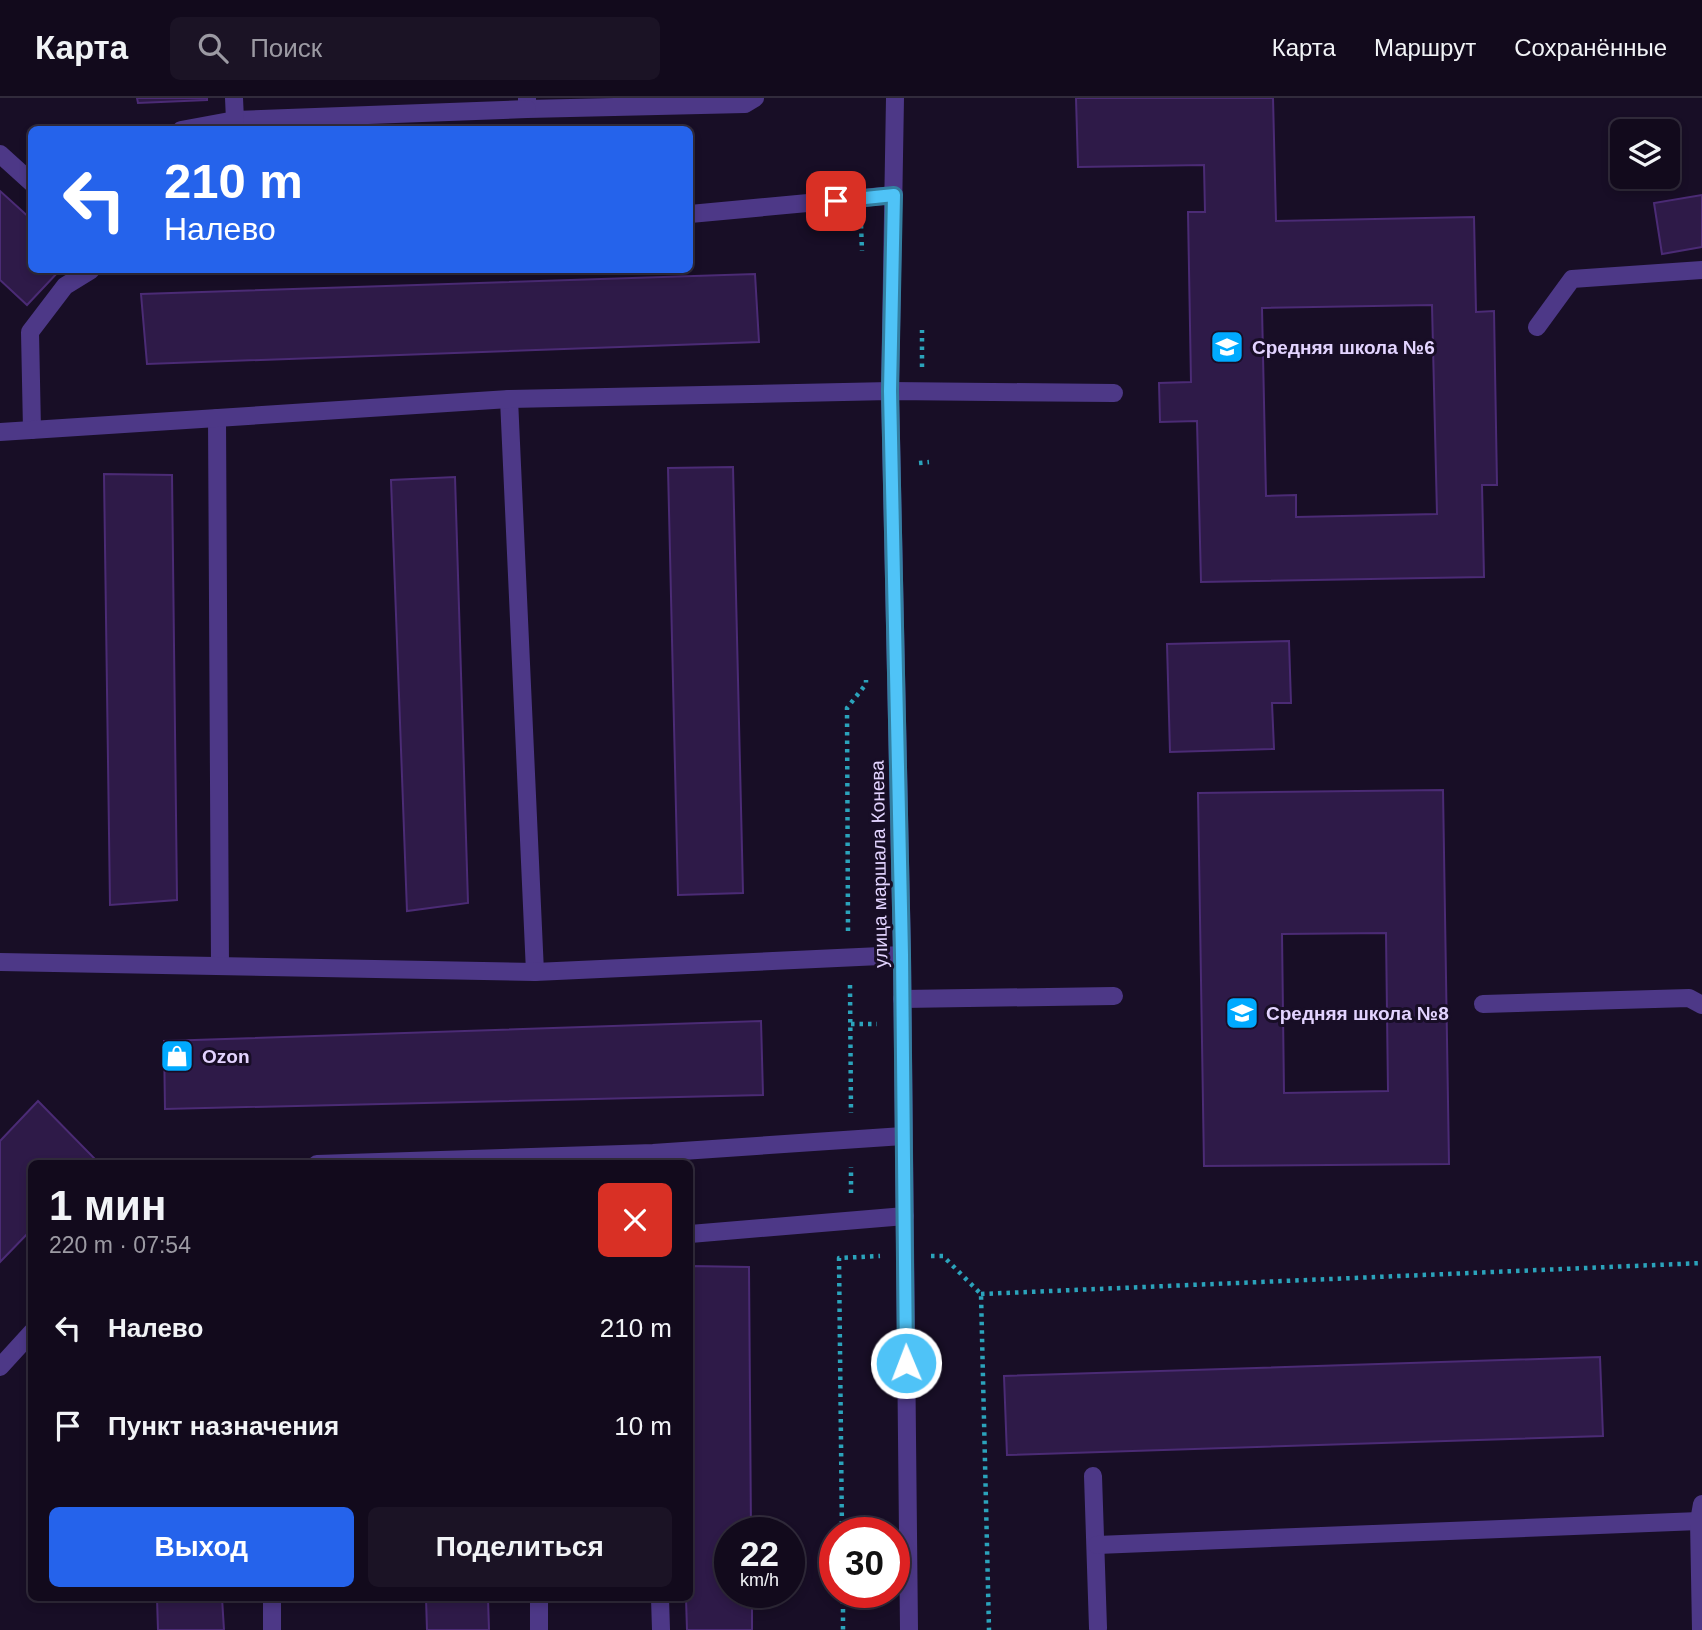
<!DOCTYPE html>
<html lang="ru">
<meta charset="utf-8">
<style>
body{margin:0;font-family:Helvetica,sans-serif;background:#1b1325;color:#f1f3f6;height:100vh;display:flex;flex-direction:column;font-size:26px;white-space:nowrap}
*{box-sizing:border-box;margin:0}
p{font-size:23px;color:#9c9aa3}
.icon{flex:none;width:38px;height:38px;fill:none;stroke:currentColor;stroke-width:2;stroke-linecap:round;stroke-linejoin:round}
.map{position:relative;flex:1;overflow:hidden}
.side{position:absolute;left:28px;top:1062px;width:665px;height:441px;display:flex;flex-direction:column;background:#120a1c;border-radius:10px;box-shadow:0 4px 10px #0003,0 0 0 2px #312b3b}
.side>*{flex:none}
.banner{position:absolute;left:28px;top:28px;width:665px;height:147px;border-radius:10px;box-shadow:0 4px 10px #0003,0 0 0 2px #312b3b;background:#2563eb;color:#fff;overflow:hidden}
.fabs{position:absolute;left:1610px;top:21px;display:grid;gap:14px}
.fabs a{display:grid;place-items:center;width:70px;height:70px;border-radius:10px;background:#120a1c;box-shadow:0 4px 10px #0003,0 0 0 2px #312b3b;font-size:35px}
.speed{position:absolute;left:714px;top:1419px;display:flex;gap:14px;font-size:35px;font-weight:700;text-align:center}
.speed>*{display:grid;place-content:center;width:91px;height:91px;border-radius:50%;background:#120a1c;box-shadow:0 4px 10px #0003,0 0 0 2px #312b3b;line-height:1}
.speed small{font-size:18px;font-weight:400}
.speed .limit{border:10px solid #d22;background:#fff;color:#111}
.pin{position:absolute;display:grid;place-items:center;width:60px;height:60px;color:#fff;margin:-30px;border-radius:14px;box-shadow:0 4px 10px #0006}
.me{position:absolute;width:77px;margin:-38px;rotate:359deg;stroke-linejoin:round;filter:drop-shadow(0 0 5px #0008)}
.turn{display:flex;align-items:center;gap:24px;height:147px;padding:0 21px;font-size:32px}
.turn .icon{width:91px;height:91px;stroke-width:2.5}
.turn b{display:block;font-size:49px;line-height:60px}
.round{display:grid;place-items:center;flex:none;width:74px;height:74px;border-radius:10px;background:#1b1325}
.head{display:flex;align-items:center;justify-content:space-between;height:119px;padding:0 21px}
h1{font-size:42px;font-weight:700;line-height:52px}
.cta{display:flex;gap:14px;margin-top:auto;padding:14px 21px}
.cta a{flex:1;height:80px;border-radius:10px;background:#2563eb;color:#fff;font-size:28px;font-weight:700;line-height:80px;text-align:center}
.cta a+a{background:#1b1325;color:#f1f3f6}
ul{padding:0;list-style:none}
li{display:flex;align-items:center;gap:21px;height:98px;padding:0 21px}
li div{flex:1}
li b{display:block;font-size:26px}
li em{font-style:normal}
header{display:flex;align-items:center;gap:42px;box-sizing:border-box;height:98px;padding:0 35px;background:#120a1c;border-bottom:2px solid #312b3b}
header strong{font-size:33px}
nav{display:flex;gap:38px;margin-inline-start:auto;font-size:24px}
.search{width:490px;height:63px;background:#1b1325;display:flex;align-items:center;gap:18px;box-sizing:border-box;padding:0 24px;border-radius:10px;color:#9c9aa3;font-size:26px}
.map>svg:first-child{display:block}
.building{fill:#2e1a48;stroke:#4b2b75;stroke-width:2;fill-rule:evenodd}
.lines{fill:none;stroke-linecap:round;stroke-linejoin:round}
.path{stroke:#2ba3bb;stroke-width:4.5;stroke-dasharray:3.5 5;stroke-linecap:butt}
.minor{stroke:#4d3887;stroke-width:18}
.route-casing{stroke:#337fa1;stroke-width:18}
.route{stroke:#4fc3f7;stroke-width:12}
.labels{text-anchor:middle;dominant-baseline:central;stroke-width:6;stroke-linejoin:round;paint-order:stroke}
.poi-label{font-size:19px;font-weight:bold;fill:#e3d4ff;stroke:#180e26;text-anchor:start}
.street-label{font-size:19px;fill:#e3d4ff;stroke:#180e26}
</style>
<header>
<strong>Карта</strong>
<div class="search"><svg class="icon" aria-label="search" viewBox="0 0 24 24"><circle cx="10" cy="10" r="6"/><path d="M15 15l6 6"/></svg>Поиск</div>
<nav><a>Карта</a><a>Маршрут</a><a>Сохранённые</a></nav>
</header>
<div class="map">
<svg width="1702" height="1532" viewBox="0 0 1702 1532">
<rect width="100%" height="100%" fill="#180e26"/>
<!-- building -->
<g class="building">
<path d="M 137,0 L 207,0 L 207,2 L 138,5 Z"/>
<path d="M 1076,0 L 1273,0 L 1276,123 L 1474,119 L 1476,214 L 1494,213 L 1497,387 L 1482,387 L 1484,479 L 1201,484 L 1197,323 L 1160,324 L 1159,285 L 1191,284 L 1188,114 L 1205,114 L 1204,67 L 1078,69 ZM 1432,207 L 1437,416 L 1296,419 L 1296,397 L 1266,398 L 1262,210 Z"/>
<path d="M 0,93 L 32,122 L 32,172 L 60,172 L 27,207 L 0,182 Z"/>
<path d="M 1702,97 L 1702,149 L 1662,156 L 1654,105 Z"/>
<path d="M 755,176 L 759,244 L 147,266 L 141,196 Z"/>
<path d="M 733,369 L 743,795 L 678,797 L 668,370 Z"/>
<path d="M 104,376 L 172,377 L 177,802 L 110,807 Z"/>
<path d="M 455,379 L 468,805 L 407,813 L 391,382 Z"/>
<path d="M 1289,543 L 1291,605 L 1272,605 L 1274,651 L 1170,654 L 1167,546 Z"/>
<path d="M 1443,692 L 1449,1066 L 1204,1068 L 1198,695 ZM 1386,835 L 1388,993 L 1284,995 L 1282,836 Z"/>
<path d="M 761,923 L 763,997 L 165,1011 L 164,943 Z"/>
<path d="M 38,1003 L 97,1063 L 95,1066 L 32,1066 L 32,1131 L 0,1164 L 0,1043 Z"/>
<path d="M 690,1168 L 749,1169 L 751,1435 L 730,1435 L 730,1494 L 752,1494 L 752,1532 L 687,1532 L 686,1500 L 690,1500 Z"/>
<path d="M 1600,1259 L 1603,1338 L 1007,1357 L 1004,1278 Z"/>
<path d="M 157,1500 L 222,1500 L 224,1532 L 158,1532 Z"/>
<path d="M 426,1500 L 488,1500 L 489,1532 L 427,1532 Z"/>
</g>
<g class="lines">
<!-- path -->
<g class="path">
<path d="M 861,127 L 862,153"/>
<path d="M 922,269 L 922,232"/>
<path d="M 919,365 L 929,364"/>
<path d="M 848,833 L 847,610 L 866,586 L 866,582"/>
<path d="M 850,887 L 851,1015"/>
<path d="M 851,926 L 877,926"/>
<path d="M 851,1095 L 851,1069"/>
<path d="M 931,1158 L 943,1158 L 981,1196 L 989,1532"/>
<path d="M 981,1196 L 1702,1165"/>
<path d="M 842,1435 L 839,1160 L 880,1158"/>
<path d="M 843,1494 L 843,1532"/>
</g>
<!-- minor -->
<g class="minor">
<path d="M 527,0 L 527,11 L 745,6 L 755,0"/>
<path d="M 895,0 L 890,293 L 902,857 L 909,1532"/>
<path d="M 235,22 L 527,11"/>
<path d="M 181,32 L 235,22 L 234,0"/>
<path d="M 0,56 L 32,85"/>
<path d="M 690,116 L 894,97"/>
<path d="M 1537,229 L 1572,181 L 1702,172"/>
<path d="M 509,301 L 535,874"/>
<path d="M 217,320 L 220,868"/>
<path d="M 32,332 L 30,234 L 65,188 L 91,172"/>
<path d="M 0,334 L 509,301 L 890,293 L 1114,295"/>
<path d="M 0,864 L 535,874 L 902,857"/>
<path d="M 902,901 L 1114,898"/>
<path d="M 1483,906 L 1689,900 L 1702,907"/>
<path d="M 317,1066 L 653,1055 L 903,1038"/>
<path d="M 690,1136 L 905,1118"/>
<path d="M 0,1269 L 32,1234"/>
<path d="M 1093,1378 L 1098,1530"/>
<path d="M 1097,1447 L 1699,1423"/>
<path d="M 272,1500 L 272,1532"/>
<path d="M 539,1500 L 539,1532"/>
<path d="M 660,1500 L 661,1532"/>
<path d="M 1701,1532 L 1699,1423 L 1702,1406"/>
</g>
</g>
<g class="lines">
<defs>
<path id="route" d="M 836,103 L 894,97 L 890,293 L 902,857 L 906,1265"/>
</defs>
<!-- route casing -->
<use href="#route" class="route-casing"/>
<!-- route -->
<use href="#route" class="route"/>
</g>
<!-- icons -->
<defs>
<symbol id="school-square" viewBox="-11 -11 22 22"><rect x="-9" y="-9" width="18" height="18" rx="4" fill="#0af" stroke="#180e26"/><path d="M0-5L7-2L0 1L-7-2ZM-4 1L0 2.5L4 1V4Q0 6-4 4Z" fill="#fff"/></symbol>
<symbol id="shop-square" viewBox="-11 -11 22 22"><rect x="-9" y="-9" width="18" height="18" rx="4" fill="#0af" stroke="#180e26"/><path d="M-5-2.5h2.3a2.7 3.5 0 0 1 5.4 0H5L5.5 6h-11ZM-1.5-2.5h3a1.5 2.3 0 0 0-3 0Z" fill="#fff"/></symbol>
</defs>
<g fill-rule="evenodd">
<use href="#school-square" x="1208" y="230" width="38" height="38"/>
<use href="#school-square" x="1223" y="896" width="38" height="38"/>
<use href="#shop-square" x="158" y="939" width="38" height="38"/>
</g>
<g class="labels">
<!-- poi labels -->
<g class="poi-label">
<text x="1252" y="249">Средняя школа №6</text>
<text x="1266" y="915">Средняя школа №8</text>
<text x="202" y="958">Ozon</text>
</g>
<!-- street labels -->
<g class="street-label">
<text transform="translate(879 766) rotate(-91)">улица маршала Конева</text>
</g>
</g>
</svg>
<div class="fabs">
<a><svg class="icon" aria-label="layers" viewBox="0 0 24 24"><path d="M12 4l9 5-9 5-9-5zM3 14l9 5 9-5"/></svg></a>
</div>
<div class="speed"><div>22<small>km/h</small></div><div class="limit">30</div></div>
<div class="pin" style="left:836px;top:103px;background:#d93025"><svg class="icon" aria-label="arrive" viewBox="0 0 24 24"><path d="M6 21V4h12l-3 4 3 4H6"/></svg></div>
<svg class="me" style="left:906px;top:1265px" viewBox="-20 -20 40 40"><circle r="17" fill="#4fc3f7" stroke="#fff" stroke-width="3"/><path d="M0-11L8 9 0 5-8 9z" fill="#fff"/></svg>
<div class="banner">
<div class="turn"><svg class="icon" aria-label="left" viewBox="0 0 24 24"><path d="M17 20v-9H6M10 6l-5 5 5 5"/></svg><div><b>210 m</b>Налево</div></div>
</div>
<section class="side">
<div class="head"><div><h1>1 мин</h1><p>220 m · 07:54</p></div><a class="round" style="background:#d93025;color:#fff"><svg class="icon" aria-label="close" viewBox="0 0 24 24"><path d="M6 6l12 12M18 6L6 18"/></svg></a></div>
<ul>
<li><svg class="icon" aria-label="left" viewBox="0 0 24 24"><path d="M17 20v-9H6M10 6l-5 5 5 5"/></svg><div><b>Налево</b></div><em>210 m</em></li>
<li><svg class="icon" aria-label="arrive" viewBox="0 0 24 24"><path d="M6 21V4h12l-3 4 3 4H6"/></svg><div><b>Пункт назначения</b></div><em>10 m</em></li>
</ul>
<div class="cta"><a>Выход</a><a>Поделиться</a></div>
</section>
</div>
